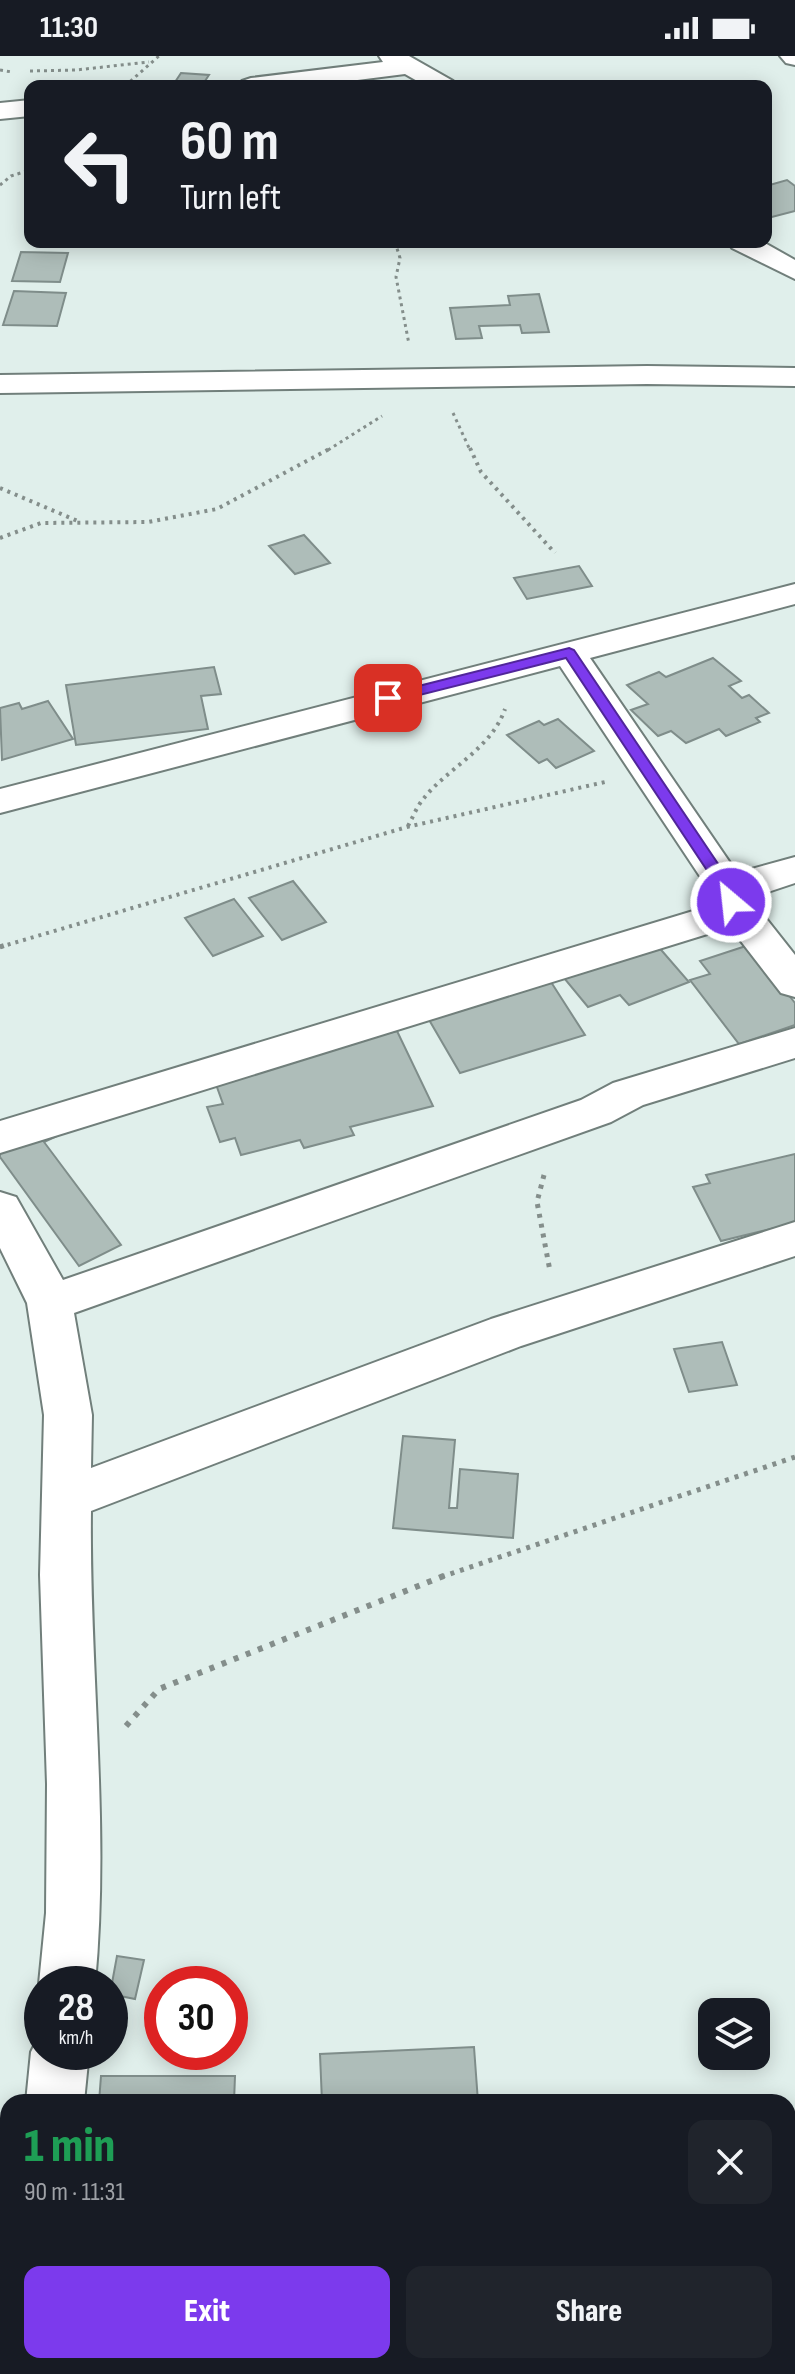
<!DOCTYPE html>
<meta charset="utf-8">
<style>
body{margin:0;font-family:"Sofia Sans Condensed",sans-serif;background:#20242c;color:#f1f3f6;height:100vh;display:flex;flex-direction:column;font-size:30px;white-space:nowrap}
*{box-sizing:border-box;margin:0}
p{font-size:26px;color:#9ea1a6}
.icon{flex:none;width:44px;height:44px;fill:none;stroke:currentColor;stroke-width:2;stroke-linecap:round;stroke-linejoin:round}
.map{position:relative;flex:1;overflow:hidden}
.drawer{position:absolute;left:0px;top:2038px;width:796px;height:280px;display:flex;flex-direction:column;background:#171b24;border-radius:24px 24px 0 0;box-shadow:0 4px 20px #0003}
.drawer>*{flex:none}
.hud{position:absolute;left:24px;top:24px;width:748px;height:168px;border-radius:16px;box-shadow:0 4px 20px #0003;background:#171b24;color:#f1f3f6;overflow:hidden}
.buttons{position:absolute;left:698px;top:1942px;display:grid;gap:16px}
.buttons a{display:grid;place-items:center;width:72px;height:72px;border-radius:16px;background:#171b24;box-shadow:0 4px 20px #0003;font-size:40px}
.speed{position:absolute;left:24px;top:1910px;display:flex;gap:16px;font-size:40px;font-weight:700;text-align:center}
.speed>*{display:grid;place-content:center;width:104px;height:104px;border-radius:50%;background:#171b24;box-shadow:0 4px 20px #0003;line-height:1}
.speed small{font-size:20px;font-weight:400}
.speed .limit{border:12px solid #d22;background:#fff;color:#111}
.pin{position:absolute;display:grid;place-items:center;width:68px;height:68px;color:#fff;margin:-34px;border-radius:16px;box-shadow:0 4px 12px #0006}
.me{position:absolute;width:88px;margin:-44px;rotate:332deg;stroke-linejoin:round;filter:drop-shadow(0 0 6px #0008)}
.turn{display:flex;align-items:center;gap:28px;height:168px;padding:0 24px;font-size:36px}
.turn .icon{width:104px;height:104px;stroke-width:2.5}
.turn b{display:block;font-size:56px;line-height:68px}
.round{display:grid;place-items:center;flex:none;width:84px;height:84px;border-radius:16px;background:#20242c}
.summary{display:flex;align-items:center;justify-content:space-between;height:136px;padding:0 24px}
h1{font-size:48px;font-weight:800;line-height:60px;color:#1e9e55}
.cta{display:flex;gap:16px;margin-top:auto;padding:16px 24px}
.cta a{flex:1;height:92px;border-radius:16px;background:#7c3aed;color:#fff;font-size:32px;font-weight:800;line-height:92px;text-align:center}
.cta a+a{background:#20242c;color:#f1f3f6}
.status{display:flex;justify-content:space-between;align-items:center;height:56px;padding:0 40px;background:#171b24;direction:ltr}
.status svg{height:22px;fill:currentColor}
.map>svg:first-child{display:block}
.building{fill:#aebdb9;stroke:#7f8d8a;stroke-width:2}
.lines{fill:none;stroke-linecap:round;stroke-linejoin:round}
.street-casing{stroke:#717f7b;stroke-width:4}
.path-far3{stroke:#848e8b;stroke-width:3;stroke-dasharray:3 4;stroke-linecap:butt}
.path-far2{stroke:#848e8b;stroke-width:4;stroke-dasharray:3 5;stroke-linecap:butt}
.path-far1{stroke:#848e8b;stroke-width:5;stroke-dasharray:4 6;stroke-linecap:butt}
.path{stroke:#848e8b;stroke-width:6;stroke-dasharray:5 8;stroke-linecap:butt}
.street{fill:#fff;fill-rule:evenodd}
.route{fill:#7c3aed;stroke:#51269a;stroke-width:2}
</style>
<div class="status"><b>11:30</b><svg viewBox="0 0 49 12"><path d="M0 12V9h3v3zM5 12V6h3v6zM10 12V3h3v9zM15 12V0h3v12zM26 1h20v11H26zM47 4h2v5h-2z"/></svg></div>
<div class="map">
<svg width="795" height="2318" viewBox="0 0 795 2318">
<rect width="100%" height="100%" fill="#e0efeb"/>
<!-- building -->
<g class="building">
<path d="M 181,17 L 209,19 L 203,28 L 175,26 Z"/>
<path d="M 787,124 L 795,130 L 795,155 L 768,162 L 766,130 Z"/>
<path d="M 21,196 L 68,197 L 60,226 L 12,225 Z"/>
<path d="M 14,235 L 66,237 L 57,270 L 3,269 Z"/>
<path d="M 539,238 L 549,276 L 522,277 L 520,269 L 479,270 L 482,282 L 456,283 L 450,252 L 510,249 L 508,240 Z"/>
<path d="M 304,479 L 330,507 L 295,518 L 269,490 Z"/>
<path d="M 579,510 L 592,530 L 527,543 L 514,522 Z"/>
<path d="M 713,602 L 741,625 L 729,630 L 742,642 L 749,639 L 769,657 L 756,662 L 760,666 L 726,680 L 719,673 L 686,687 L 671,675 L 658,680 L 631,654 L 648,648 L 627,629 L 659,616 L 666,621 Z"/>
<path d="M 214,611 L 221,638 L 201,640 L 208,673 L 76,689 L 66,629 Z"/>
<path d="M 48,645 L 73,683 L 2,704 L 0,652 L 19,647 L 22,653 Z"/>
<path d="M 558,663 L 594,695 L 556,712 L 547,703 L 539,707 L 507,679 L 539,665 L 544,669 Z"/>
<path d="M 293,825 L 326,866 L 282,884 L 249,842 Z"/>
<path d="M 234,843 L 263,880 L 213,900 L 185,862 Z"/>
<path d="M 656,888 L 689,926 L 629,949 L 620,939 L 588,951 L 564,922 Z"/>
<path d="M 749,889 L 795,947 L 795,969 L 739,988 L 690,924 L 710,918 L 700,905 Z"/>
<path d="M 551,926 L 585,979 L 460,1017 L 428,962 Z"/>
<path d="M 397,975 L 433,1050 L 350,1071 L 354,1079 L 304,1092 L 300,1084 L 241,1099 L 235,1082 L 220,1086 L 207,1051 L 223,1048 L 213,1020 Z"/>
<path d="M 46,1058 L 61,1078 L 44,1086 L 121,1189 L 79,1210 L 0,1101 L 0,1079 Z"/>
<path d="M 795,1098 L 795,1167 L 721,1185 L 693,1131 L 710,1127 L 706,1119 Z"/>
<path d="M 722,1286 L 737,1329 L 689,1336 L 674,1293 Z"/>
<path d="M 403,1380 L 455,1384 L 449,1452 L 457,1452 L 460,1413 L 518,1418 L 513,1482 L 393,1472 Z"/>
<path d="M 117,1900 L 144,1904 L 135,1943 L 110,1938 Z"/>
<path d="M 474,1991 L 478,2046 L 322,2046 L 320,1998 Z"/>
<path d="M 101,2020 L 235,2020 L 234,2046 L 99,2046 Z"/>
<path d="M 633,2310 L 691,2310 L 692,2318 L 634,2318 Z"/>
<path d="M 706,2310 L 771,2310 L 772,2318 L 706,2318 Z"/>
</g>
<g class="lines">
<defs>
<g id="street">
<path d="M 379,0 L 409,0 L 453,25 L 457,30 L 426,30 L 405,18 L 310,30 L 238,30 L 242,25 L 251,22 L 383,6 Z"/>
<path d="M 780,0 L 795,0 L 795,9 L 786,7 Z"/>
<path d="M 30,44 L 30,60 L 0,63 L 0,47 Z"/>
<path d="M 728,186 L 763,186 L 795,204 L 795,223 L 732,192 Z"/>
<path d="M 647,310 L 795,312 L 795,330 L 647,328 L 0,337 L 0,319 Z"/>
<path d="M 795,528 L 795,548 L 590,602 L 737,817 L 795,801 L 795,827 L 750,842 L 795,899 L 795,941 L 781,937 L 730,871 L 0,1097 L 0,1065 L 713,849 L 711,837 L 560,610 L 0,757 L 0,733 Z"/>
<path d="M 795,972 L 795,1002 L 643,1049 L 611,1066 L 74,1257 L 92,1359 L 91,1412 L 491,1263 L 795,1166 L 795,1200 L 521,1290 L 91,1455 C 89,1613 110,1770 95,1928 L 42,1928 L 42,1936 L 39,1928 L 46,1857 L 47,1728 L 40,1519 L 44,1359 L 27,1247 L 0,1192 L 0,1136 L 16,1141 L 63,1224 L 581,1044 L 613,1027 Z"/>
<path d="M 42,1974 L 42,1996 L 89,1996 L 84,2046 L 26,2046 L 31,1996 Z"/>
<rect x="12" y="2310" width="64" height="8"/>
</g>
</defs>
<!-- street casing -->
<use href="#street" class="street-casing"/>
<!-- path-far3 -->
<g class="path-far3">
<path d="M 0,14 L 12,16"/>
<path d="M 30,15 L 76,14 L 149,6"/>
<path d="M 125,30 L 159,0"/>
<path d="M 0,129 L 11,120 L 30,114"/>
<path d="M 395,186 L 400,202 L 396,221 L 409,288"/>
<path d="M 453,357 L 470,394"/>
<path d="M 328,394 L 382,360"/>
</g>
<!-- path-far2 -->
<g class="path-far2">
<path d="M 470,392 L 481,416 L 555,497"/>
<path d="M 0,432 L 80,466"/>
<path d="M 0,482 L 41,467 L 148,466 L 217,453 L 331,392"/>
<path d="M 408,770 C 413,761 417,750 424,742 C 449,711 491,693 505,653"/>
<path d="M 0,891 L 407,771 L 605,726"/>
</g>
<!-- path-far1 -->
<g class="path-far1">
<path d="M 0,891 L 6,889"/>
<path d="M 544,1119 L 537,1146 L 550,1215"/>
<path d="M 441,1521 L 795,1401"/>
</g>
<!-- path -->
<path class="path" d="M 126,1670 L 159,1633 L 446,1519"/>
<!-- street -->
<use href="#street" class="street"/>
</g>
<!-- route -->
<path class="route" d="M 569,592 L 574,594 L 735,833 L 739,846 L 736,850 L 725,850 L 722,837 L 566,602 L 388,647 L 381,642 L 383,639 Z"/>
</svg>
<div class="buttons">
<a><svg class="icon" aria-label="layers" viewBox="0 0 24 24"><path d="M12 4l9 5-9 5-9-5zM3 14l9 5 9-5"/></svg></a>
</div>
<div class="speed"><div>28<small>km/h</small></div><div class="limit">30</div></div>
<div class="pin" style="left:388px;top:642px;background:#d93025"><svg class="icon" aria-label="arrive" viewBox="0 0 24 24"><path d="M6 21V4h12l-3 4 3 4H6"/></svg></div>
<svg class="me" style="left:731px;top:846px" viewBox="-20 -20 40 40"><circle r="17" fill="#7c3aed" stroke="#fff" stroke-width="3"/><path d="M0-11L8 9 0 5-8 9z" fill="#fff"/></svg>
<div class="hud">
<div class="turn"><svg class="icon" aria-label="left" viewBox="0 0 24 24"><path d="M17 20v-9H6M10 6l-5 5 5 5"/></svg><div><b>60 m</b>Turn left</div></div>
</div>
<section class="drawer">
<div class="summary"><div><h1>1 min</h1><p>90 m · 11:31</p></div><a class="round"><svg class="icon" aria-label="close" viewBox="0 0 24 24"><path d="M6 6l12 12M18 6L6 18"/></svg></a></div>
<div class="cta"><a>Exit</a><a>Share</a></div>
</section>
</div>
